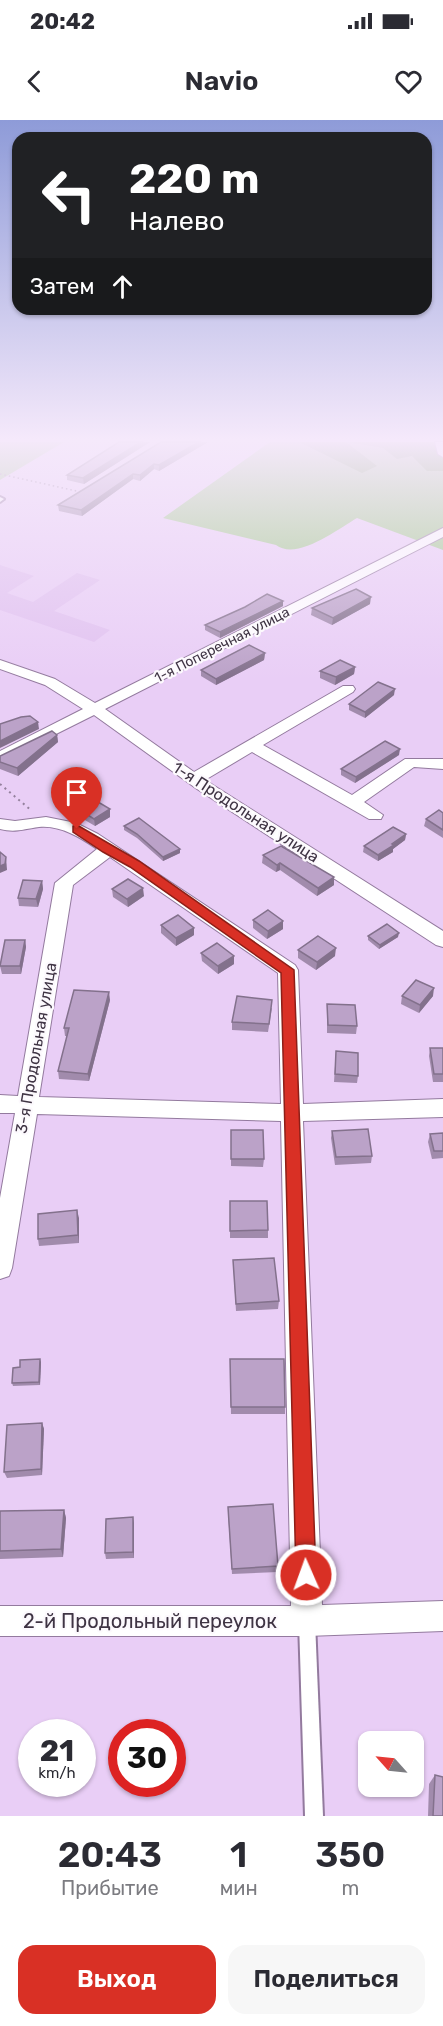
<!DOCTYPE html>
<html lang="ru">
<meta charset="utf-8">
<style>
body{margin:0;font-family:Rubik,sans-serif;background:#f7f7f7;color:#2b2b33;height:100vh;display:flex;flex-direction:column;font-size:22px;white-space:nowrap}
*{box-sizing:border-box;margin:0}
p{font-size:20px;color:#7c7c81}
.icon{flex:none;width:33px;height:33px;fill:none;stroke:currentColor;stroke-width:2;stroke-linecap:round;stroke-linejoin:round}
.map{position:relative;height:1696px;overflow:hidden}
.panel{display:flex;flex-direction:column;background:#fff;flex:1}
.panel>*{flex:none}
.guide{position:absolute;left:12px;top:12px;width:420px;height:183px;border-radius:18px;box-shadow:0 2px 4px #0004;background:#202124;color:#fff;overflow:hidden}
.needle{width:39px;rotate:297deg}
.controls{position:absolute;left:358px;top:1611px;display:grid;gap:12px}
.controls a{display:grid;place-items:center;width:66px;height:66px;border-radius:12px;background:#fff;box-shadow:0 2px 4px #0004;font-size:30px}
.speed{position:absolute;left:18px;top:1599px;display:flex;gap:12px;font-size:30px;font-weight:700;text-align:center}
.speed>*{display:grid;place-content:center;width:78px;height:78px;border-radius:50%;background:#fff;box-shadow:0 2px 4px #0004;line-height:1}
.speed small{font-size:15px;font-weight:400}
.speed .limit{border:9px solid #d22;background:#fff;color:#111}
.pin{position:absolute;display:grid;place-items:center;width:51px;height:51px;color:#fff;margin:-62px -26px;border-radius:50% 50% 50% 0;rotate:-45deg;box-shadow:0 0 6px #0007}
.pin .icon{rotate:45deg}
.me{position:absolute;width:66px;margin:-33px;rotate:358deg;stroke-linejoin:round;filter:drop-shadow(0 0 4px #0008)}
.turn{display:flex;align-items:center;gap:21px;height:126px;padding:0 18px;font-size:27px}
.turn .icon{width:78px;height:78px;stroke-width:2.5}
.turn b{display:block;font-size:42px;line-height:51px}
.then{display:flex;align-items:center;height:57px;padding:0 18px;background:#0003;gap:12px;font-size:22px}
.eta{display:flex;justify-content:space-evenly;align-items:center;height:102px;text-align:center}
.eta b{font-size:36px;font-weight:600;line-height:42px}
.primary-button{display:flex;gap:12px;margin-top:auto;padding:12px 18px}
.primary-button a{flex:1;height:69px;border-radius:18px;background:#d93025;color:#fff;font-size:24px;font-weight:600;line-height:69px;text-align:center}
.primary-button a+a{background:#f7f7f7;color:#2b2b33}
.status{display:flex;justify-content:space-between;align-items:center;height:42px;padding:0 30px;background:#fff;direction:ltr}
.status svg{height:16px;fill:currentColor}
header{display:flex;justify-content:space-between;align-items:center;height:78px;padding:0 18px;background:#fff;font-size:27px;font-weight:600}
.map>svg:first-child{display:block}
.built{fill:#e1c2f0}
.green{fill:#a0c889}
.forest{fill:#74a456}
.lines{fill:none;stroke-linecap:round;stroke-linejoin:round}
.lane-casing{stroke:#937a9e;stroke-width:4}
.street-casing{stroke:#937a9e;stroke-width:2}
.path-far1{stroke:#94819d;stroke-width:1.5;stroke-dasharray:1.5 3;stroke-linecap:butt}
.path{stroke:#94819d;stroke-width:2;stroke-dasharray:2 4;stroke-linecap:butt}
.lane{fill:#fff;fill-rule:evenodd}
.street{fill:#fff;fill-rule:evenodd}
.wall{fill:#a18bac}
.shaded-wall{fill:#83718c}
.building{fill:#bba2c8;stroke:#83718c;stroke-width:1.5}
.route{fill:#d93025;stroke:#8d1f18;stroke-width:1.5}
.labels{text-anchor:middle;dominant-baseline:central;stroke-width:4.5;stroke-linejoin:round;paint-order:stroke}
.far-street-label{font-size:14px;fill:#3f3444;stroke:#fcf9fd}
.street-label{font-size:16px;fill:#3f3444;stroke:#fcf9fd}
.near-street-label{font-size:20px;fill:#3f3444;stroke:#fcf9fd}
</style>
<div class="status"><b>20:42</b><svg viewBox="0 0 49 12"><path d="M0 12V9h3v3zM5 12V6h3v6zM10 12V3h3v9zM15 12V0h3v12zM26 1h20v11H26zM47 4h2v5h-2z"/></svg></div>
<header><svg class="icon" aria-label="back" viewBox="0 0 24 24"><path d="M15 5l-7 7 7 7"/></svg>Navio<svg class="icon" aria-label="heart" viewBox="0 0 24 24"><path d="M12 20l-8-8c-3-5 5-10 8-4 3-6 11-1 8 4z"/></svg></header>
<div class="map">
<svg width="443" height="1696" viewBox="0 0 443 1696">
<rect width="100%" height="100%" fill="#e9cef6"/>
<!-- built -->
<path class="built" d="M 0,445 L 34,456 L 7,473 L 33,482 L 77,453 L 100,460 L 54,491 L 110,510 L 94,522 L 0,490 Z"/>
<!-- green -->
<g class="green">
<path d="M 0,322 L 64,322 L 0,360 Z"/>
<path d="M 270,322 L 443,322 L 443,430 L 357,398 C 338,409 297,441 276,425 L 163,398 Z"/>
</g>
<!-- forest -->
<g class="forest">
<path d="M 299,322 L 346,322 L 377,346 L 362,353 Z"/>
<path d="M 348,322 L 440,322 L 443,334 L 443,351 L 427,351 L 412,336 L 397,339 L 383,328 Z"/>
</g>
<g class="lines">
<defs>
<g id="lane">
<path d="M 0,377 L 4,379 L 0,382 Z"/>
<path d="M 307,1493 L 313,1495 L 315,1501 L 323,1696 L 305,1696 L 299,1501 L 301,1495 Z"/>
</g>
<g id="street">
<path d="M 435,322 L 443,322 L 443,337 L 438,334 Z"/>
<path d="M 443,408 L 443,417 L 105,589 L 194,652 L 343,566 L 353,566 L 355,569 L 353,572 L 263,625 L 352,675 L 405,639 L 443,639 L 443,649 L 414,647 L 364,682 L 383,695 L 381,699 L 369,699 L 252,632 L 205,660 L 443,811 L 443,827 L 436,825 L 197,669 L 94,595 L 0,642 L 0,631 L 83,589 L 45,565 L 0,549 L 0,540 L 55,559 L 95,583 Z"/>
<path d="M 46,697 L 76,703 L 98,714 L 295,845 L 298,850 L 303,984 L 443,979 L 443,997 L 303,1001 L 322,1485 L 443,1481 L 443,1511 L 307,1516 L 0,1516 L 0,1486 L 291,1486 L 281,1001 L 37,994 L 12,1148 L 9,1156 L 0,1159 L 0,1078 L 15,993 L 0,993 L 0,975 L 18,976 L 55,763 L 97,729 C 80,717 60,705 39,707 C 24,709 15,713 0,709 L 0,699 L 15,701 ZM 110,737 L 278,853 L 281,984 L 39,977 L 73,765 Z"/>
</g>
</defs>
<!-- lane casing -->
<use href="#lane" class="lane-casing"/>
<!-- street casing -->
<use href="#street" class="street-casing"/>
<!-- path-far1 -->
<path class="path-far1" d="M 0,354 L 81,372"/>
<!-- path -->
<path class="path" d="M 0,664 L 32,691"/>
<!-- lane -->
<use href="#lane" class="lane"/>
<!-- street -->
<use href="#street" class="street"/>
</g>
<!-- wall -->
<g class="wall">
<path d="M 119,322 L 150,322 L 84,364 L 67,360 L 67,355 Z"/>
<path d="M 161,322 L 208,322 L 159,351 L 154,349 L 140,361 L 133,359 L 82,396 L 59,391 L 58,385 Z"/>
<path d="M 370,484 L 332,505 L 311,495 L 312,488 Z"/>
<path d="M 283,486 L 220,518 L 205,510 L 205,505 L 245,487 Z"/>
<path d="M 265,533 L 264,540 L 216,565 L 201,556 L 201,550 Z"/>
<path d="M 355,547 L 354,554 L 335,565 L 320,558 L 320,551 Z"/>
<path d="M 394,575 L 365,598 L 349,590 L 349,584 Z"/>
<path d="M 57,615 L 58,622 L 18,656 L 0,649 L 0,636 Z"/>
<path d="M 399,635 L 355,663 L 341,655 L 341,649 Z"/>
<path d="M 77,688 L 110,689 L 110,697 L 95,706 L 78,696 Z"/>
<path d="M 443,693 L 443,718 L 424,706 L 426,699 Z"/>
<path d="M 124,706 L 180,733 L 163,741 L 137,718 L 124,710 Z"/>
<path d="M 406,714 L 405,720 L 393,729 L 393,732 L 378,741 L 363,732 L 364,726 Z"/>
<path d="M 263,735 L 334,765 L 317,776 L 280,750 L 276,752 L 262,743 Z"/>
<path d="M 42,761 L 43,769 L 38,787 L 19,786 L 18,778 Z"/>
<path d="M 112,769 L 144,776 L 128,787 L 113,777 Z"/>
<path d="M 253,800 L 283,809 L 267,819 L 253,808 Z"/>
<path d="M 161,805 L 194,808 L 194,815 L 176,826 L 161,813 Z"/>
<path d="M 368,816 L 398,817 L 379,829 L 368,820 Z"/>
<path d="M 25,820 L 26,827 L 21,854 L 2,854 L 0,846 Z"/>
<path d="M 298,830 L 335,836 L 316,850 L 298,838 Z"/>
<path d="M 201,833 L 234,844 L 218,854 L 202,841 Z"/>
<path d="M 402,876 L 433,876 L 419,893 L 401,884 Z"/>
<path d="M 110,880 L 89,961 L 59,959 L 58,951 L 67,916 L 65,916 L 64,908 Z"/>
<path d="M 327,884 L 357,906 L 356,914 L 327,913 Z"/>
<path d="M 272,888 L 268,912 L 232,910 L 232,902 Z"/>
<path d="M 430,928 L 443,928 L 443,962 L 433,962 L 429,936 Z"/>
<path d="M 336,931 L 358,956 L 357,963 L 334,962 Z"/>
<path d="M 231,1010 L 264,1039 L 263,1047 L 231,1046 Z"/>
<path d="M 332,1011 L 372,1036 L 371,1043 L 335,1045 L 331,1018 Z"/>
<path d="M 443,1013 L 443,1038 L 432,1039 L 428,1022 L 430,1014 Z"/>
<path d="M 230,1081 L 268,1110 L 268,1118 L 230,1118 Z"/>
<path d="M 79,1098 L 79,1123 L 39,1126 L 38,1119 Z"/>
<path d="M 233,1140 L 279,1181 L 278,1189 L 236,1191 Z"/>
<path d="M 230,1239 L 285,1287 L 285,1294 L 231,1294 Z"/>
<path d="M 41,1242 L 40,1265 L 13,1266 L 12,1263 L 20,1247 Z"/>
<path d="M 42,1303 L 44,1309 L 42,1355 L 7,1358 L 4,1352 Z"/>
<path d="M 64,1390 L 66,1398 L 63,1437 L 0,1439 L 0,1391 Z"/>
<path d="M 228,1393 L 278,1446 L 278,1452 L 232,1454 Z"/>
<path d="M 133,1397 L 134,1438 L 106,1439 L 105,1433 Z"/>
<path d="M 435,1655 L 443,1696 L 428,1696 L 429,1664 Z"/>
</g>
<!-- shaded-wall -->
<g class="shaded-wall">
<path d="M 141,322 L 150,322 L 84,364 L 83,358 Z"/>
<path d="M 199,322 L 208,322 L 159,351 L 159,345 Z"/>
<path d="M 154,344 L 154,349 L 140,361 L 140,355 Z"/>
<path d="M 133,354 L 133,359 L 82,396 L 81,390 Z"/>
<path d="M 371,477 L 370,484 L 332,505 L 333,498 Z"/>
<path d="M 283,481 L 283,486 L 220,518 L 220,512 Z"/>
<path d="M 265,533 L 264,540 L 216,565 L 216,559 Z"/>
<path d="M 355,547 L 354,554 L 335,565 L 336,557 Z"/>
<path d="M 395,569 L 394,575 L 365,598 L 365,592 Z"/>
<path d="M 38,602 L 39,609 L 0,628 L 0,621 Z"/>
<path d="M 57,615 L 58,622 L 18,656 L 17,648 Z"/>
<path d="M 400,629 L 399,635 L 355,663 L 356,657 Z"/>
<path d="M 110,689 L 110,697 L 95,706 L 94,699 Z"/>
<path d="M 406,714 L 405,720 L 393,729 L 393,732 L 378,741 L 378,735 Z"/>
<path d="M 180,729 L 180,733 L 163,741 L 163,737 Z"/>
<path d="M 6,737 L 7,750 L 0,753 L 0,746 Z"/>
<path d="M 280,743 L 280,750 L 276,752 L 277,745 Z"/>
<path d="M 334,757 L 334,765 L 317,776 L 318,768 Z"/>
<path d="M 42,761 L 43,769 L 38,787 L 36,779 Z"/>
<path d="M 143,768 L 144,776 L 128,787 L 127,779 Z"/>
<path d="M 283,801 L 283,809 L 267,819 L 268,811 Z"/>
<path d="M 194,808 L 194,815 L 176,826 L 176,818 Z"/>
<path d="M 399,813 L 398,817 L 379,829 L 380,825 Z"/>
<path d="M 25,820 L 26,827 L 21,854 L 20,846 Z"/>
<path d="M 336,828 L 335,836 L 316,850 L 317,842 Z"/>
<path d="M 234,836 L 234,844 L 218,854 L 218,846 Z"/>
<path d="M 434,868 L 433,876 L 419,893 L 420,885 Z"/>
<path d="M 109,872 L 110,880 L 89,961 L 88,954 Z"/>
<path d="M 77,1090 L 79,1098 L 79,1123 L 78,1115 Z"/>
<path d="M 40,1239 L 41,1242 L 40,1265 L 39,1262 Z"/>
<path d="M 42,1303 L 44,1309 L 42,1355 L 41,1349 Z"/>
<path d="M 64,1390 L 66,1398 L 63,1437 L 61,1429 Z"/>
<path d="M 133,1397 L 134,1403 L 134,1438 L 133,1432 Z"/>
</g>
<!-- building -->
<g class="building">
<path d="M 119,322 L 141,322 L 83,358 L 67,355 Z"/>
<path d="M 161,322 L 199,322 L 159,345 L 154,344 L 140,355 L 133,354 L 81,390 L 58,385 Z"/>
<path d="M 356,469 L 371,477 L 333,498 L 312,488 Z"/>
<path d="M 267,474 L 283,481 L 220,512 L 205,505 L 245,487 Z"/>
<path d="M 249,525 L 265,533 L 216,559 L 201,550 Z"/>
<path d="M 340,540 L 355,547 L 336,557 L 320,551 Z"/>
<path d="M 378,562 L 395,569 L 365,592 L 349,584 Z"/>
<path d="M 30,596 L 38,602 L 0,621 L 0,604 L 21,597 Z"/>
<path d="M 52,611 L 57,615 L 17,648 L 0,642 L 0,636 Z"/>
<path d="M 385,621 L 400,629 L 356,657 L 341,649 Z"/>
<path d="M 93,679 L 110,689 L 94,699 L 77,688 Z"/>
<path d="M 439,690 L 443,693 L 443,710 L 426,699 Z"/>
<path d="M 139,698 L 180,729 L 163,737 L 137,714 L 124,706 Z"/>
<path d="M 393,707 L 406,714 L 392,724 L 394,725 L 378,735 L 364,726 Z"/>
<path d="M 281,726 L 334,757 L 318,768 L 280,743 L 277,745 L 263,735 Z"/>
<path d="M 0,732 L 6,737 L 5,744 L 0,746 Z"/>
<path d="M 128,759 L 143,768 L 127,779 L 112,769 Z"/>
<path d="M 23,760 L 42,761 L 36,779 L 18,778 Z"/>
<path d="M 268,790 L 283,801 L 268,811 L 253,800 Z"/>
<path d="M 178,795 L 194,808 L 176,818 L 161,805 Z"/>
<path d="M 387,804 L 399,813 L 380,825 L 368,816 Z"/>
<path d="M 318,816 L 336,828 L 317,842 L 298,830 Z"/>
<path d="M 5,820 L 25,820 L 20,846 L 0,846 Z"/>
<path d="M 217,823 L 234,836 L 218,846 L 201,833 Z"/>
<path d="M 416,860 L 434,868 L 420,885 L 402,876 Z"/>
<path d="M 74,870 L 109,872 L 88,954 L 58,951 L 69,908 L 64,908 Z"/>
<path d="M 237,876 L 272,880 L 269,904 L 232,902 Z"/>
<path d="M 327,884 L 355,885 L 357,906 L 328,905 Z"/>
<path d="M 430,928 L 443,928 L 443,954 L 434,954 Z"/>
<path d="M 336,931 L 358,933 L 358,956 L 335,954 Z"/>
<path d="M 368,1009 L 372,1036 L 336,1037 L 332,1011 Z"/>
<path d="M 231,1010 L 263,1010 L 264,1039 L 231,1039 Z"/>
<path d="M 443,1013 L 443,1031 L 434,1031 L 430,1014 Z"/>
<path d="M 230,1081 L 267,1081 L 268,1110 L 230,1111 Z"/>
<path d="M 77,1090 L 78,1115 L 38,1119 L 38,1094 Z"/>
<path d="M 274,1138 L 279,1181 L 236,1184 L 233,1140 Z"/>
<path d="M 40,1239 L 39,1262 L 12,1263 L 13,1248 L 20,1247 L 20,1240 Z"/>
<path d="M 230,1239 L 284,1239 L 285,1287 L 231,1287 Z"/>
<path d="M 42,1303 L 41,1349 L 4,1352 L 7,1305 Z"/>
<path d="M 273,1384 L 278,1446 L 232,1449 L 228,1387 Z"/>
<path d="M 64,1390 L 61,1429 L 0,1431 L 0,1391 Z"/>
<path d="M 133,1397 L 133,1432 L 105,1433 L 106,1399 Z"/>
<path d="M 435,1655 L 443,1657 L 443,1696 L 433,1696 Z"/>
</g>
<!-- sky -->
<linearGradient id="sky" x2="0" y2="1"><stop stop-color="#8e9bd8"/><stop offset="0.57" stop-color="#f5e9fb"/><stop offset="1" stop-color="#f5e9fb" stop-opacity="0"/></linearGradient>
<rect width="443" height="560" fill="url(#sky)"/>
<!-- route -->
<path class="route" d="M 77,705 L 139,741 L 294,850 L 316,1455 L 313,1462 L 306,1465 L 299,1462 L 296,1455 L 281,853 L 130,747 L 103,732 L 73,712 L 73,706 Z"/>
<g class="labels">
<!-- far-street labels -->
<g class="far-street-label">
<text transform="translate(222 525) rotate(-27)">1-я Поперечная улица</text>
</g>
<!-- street labels -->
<g class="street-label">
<text transform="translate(246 692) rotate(33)">1-я Продольная улица</text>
<text transform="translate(36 928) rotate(-80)">3-я Продольная улица</text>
</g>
<!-- near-street labels -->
<g class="near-street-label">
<text x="150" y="1501">2-й Продольный переулок</text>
</g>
</g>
</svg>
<div class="controls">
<a><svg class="needle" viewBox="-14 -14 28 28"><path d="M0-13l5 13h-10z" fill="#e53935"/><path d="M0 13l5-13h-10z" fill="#7c7c81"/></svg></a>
</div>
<div class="speed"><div>21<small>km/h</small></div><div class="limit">30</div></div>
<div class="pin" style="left:77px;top:709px;background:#d93025"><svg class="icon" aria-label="arrive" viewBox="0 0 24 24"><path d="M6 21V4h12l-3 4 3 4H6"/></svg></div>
<svg class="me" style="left:306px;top:1455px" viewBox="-20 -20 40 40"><circle r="17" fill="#d93025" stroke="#fff" stroke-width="3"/><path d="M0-11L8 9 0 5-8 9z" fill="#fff"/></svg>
<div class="guide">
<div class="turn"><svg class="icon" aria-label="left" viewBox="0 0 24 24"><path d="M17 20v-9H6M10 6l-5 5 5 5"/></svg><div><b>220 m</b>Налево</div></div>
<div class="then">Затем<svg class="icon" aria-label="ahead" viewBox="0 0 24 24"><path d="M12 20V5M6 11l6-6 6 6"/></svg></div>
</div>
</div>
<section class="panel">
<div class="eta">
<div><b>20:43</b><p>Прибытие</p></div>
<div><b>1</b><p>мин</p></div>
<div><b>350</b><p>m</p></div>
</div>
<div class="primary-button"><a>Выход</a><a>Поделиться</a></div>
</section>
